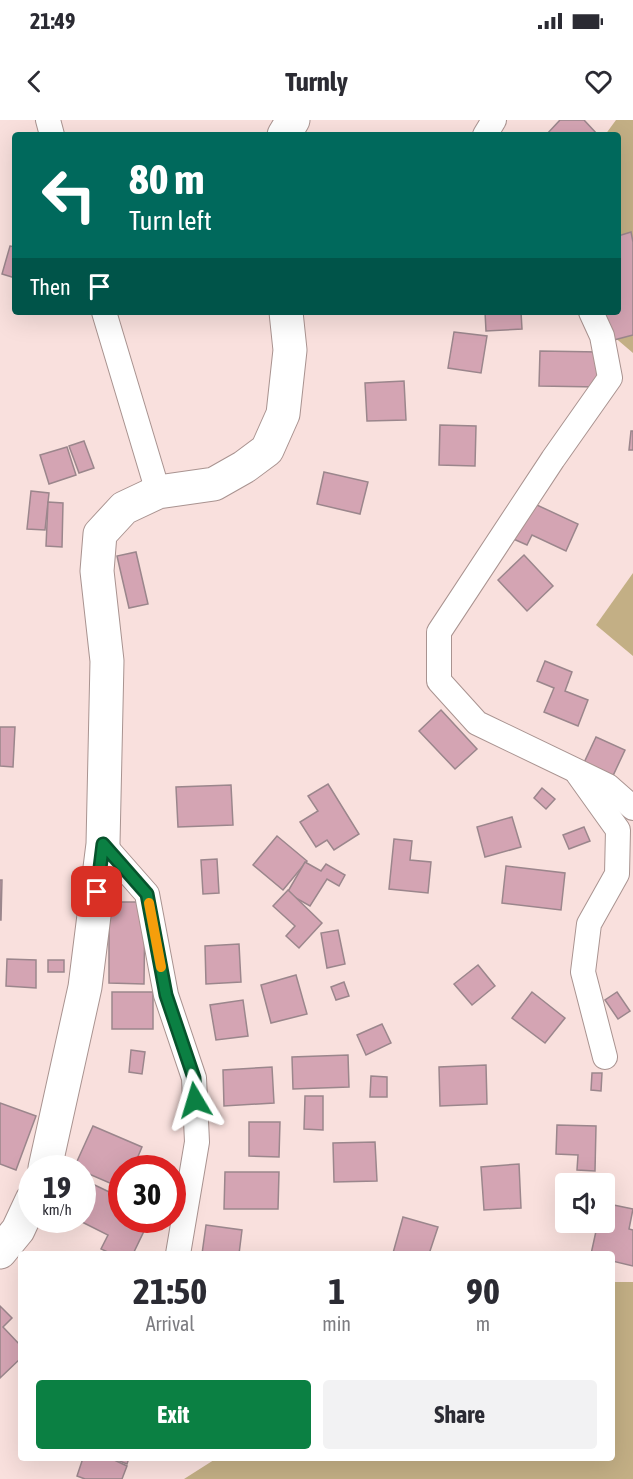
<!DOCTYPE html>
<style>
body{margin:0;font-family:"Asap Condensed",sans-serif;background:#f2f2f3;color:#2b2b33;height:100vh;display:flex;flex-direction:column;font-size:22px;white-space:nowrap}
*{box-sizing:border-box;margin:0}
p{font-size:20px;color:#7c7c81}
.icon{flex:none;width:33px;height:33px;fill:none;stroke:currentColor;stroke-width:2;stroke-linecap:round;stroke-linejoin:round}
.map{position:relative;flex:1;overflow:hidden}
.drawer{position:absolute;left:18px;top:1131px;width:597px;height:210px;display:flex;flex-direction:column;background:#fff;border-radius:6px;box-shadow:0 6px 24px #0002}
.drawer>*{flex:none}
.hud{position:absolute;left:12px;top:12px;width:609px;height:183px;border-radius:6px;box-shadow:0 6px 24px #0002;background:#00695c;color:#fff;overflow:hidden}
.fabs{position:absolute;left:555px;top:1053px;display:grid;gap:12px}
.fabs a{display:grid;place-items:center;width:60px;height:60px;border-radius:6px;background:#fff;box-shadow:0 6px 24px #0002;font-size:30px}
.speed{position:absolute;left:18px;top:1035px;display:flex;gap:12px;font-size:30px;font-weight:700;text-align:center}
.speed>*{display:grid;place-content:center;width:78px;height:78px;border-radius:50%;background:#fff;box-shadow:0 6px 24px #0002;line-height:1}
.speed small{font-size:15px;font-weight:400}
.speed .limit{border:9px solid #d22;background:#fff;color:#111}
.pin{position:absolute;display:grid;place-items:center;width:51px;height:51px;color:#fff;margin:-26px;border-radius:12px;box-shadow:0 3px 9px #0006}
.me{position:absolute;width:66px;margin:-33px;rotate:353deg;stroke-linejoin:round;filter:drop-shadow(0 0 4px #0008)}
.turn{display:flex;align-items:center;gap:21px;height:126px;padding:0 18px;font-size:27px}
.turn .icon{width:78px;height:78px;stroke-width:2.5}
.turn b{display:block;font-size:42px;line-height:51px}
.then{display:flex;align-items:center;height:57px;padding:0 18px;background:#0003;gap:12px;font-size:22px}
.eta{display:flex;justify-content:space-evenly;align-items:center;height:102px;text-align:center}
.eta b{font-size:36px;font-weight:700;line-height:42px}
.primary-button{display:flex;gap:12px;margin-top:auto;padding:12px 18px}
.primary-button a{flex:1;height:69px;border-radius:6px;background:#0b8043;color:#fff;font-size:24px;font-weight:700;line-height:69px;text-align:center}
.primary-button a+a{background:#f2f2f3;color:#2b2b33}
.status{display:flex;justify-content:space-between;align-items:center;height:42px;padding:0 30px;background:#fff;direction:ltr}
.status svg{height:16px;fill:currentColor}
header{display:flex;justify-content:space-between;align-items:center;height:78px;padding:0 18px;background:#fff;font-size:27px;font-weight:700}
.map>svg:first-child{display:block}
.forest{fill:#c3af85}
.building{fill:#d4a4b3;stroke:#9b868c;stroke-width:1.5}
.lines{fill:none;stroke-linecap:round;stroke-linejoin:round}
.street-casing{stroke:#a99390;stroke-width:26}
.secondary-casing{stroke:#a99390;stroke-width:35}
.street{stroke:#fff;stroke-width:24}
.secondary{stroke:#fff;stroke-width:33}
.route-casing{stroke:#07532c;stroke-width:15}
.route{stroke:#0b8043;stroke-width:10}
.slow{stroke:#f59e0b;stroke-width:10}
</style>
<div class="status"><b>21:49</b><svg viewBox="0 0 49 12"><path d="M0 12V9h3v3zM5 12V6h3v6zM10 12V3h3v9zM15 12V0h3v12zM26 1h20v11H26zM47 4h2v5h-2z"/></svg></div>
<header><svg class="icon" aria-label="back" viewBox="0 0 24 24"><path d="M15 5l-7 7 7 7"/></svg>Turnly<svg class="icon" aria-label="heart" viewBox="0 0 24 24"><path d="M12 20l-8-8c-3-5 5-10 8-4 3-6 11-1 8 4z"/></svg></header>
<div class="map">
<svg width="633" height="1359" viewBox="0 0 633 1359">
<rect width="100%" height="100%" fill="#f9e0dd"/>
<!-- forest -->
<g class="forest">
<path d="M 616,0 L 633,0 L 633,233 L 585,192 L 618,192 L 618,15 L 605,15 Z"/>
<path d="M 633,453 L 633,536 L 596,505 Z"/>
<path d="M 612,1162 L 633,1162 L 633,1359 L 184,1359 L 217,1338 L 612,1338 Z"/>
</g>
<!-- building -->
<g class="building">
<path d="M 560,0 L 584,0 L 598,15 L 546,15 Z"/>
<path d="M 631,112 L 633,122 L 633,215 L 610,221 L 603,192 L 618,192 L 618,116 Z"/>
<path d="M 10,126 L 15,127 L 15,158 L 2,154 Z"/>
<path d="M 485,192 L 521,192 L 522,209 L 486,211 Z"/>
<path d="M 454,212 L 487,216 L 481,253 L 448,248 Z"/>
<path d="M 540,231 L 599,232 L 598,267 L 539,266 Z"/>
<path d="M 404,261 L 406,300 L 367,301 L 365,263 Z"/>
<path d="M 440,305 L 476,306 L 475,346 L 439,345 Z"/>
<path d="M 631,311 L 633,311 L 633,330 L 629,330 Z"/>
<path d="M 84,321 L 94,348 L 79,353 L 69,326 Z"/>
<path d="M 67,327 L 76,355 L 49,364 L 40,335 Z"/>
<path d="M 324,352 L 368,362 L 360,394 L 317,384 Z"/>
<path d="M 31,371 L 49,373 L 45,410 L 27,409 Z"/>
<path d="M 526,380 L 578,404 L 566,431 L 532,415 L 527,425 L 509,417 Z"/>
<path d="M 48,382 L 63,383 L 62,427 L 46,426 Z"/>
<path d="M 136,432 L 148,484 L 129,488 L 117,436 Z"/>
<path d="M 524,435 L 553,466 L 527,491 L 498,460 Z"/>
<path d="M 545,541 L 572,552 L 565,571 L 588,580 L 578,606 L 544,592 L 554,568 L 537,561 Z"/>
<path d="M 441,590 L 477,629 L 455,649 L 419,611 Z"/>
<path d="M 0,607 L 15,607 L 13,647 L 0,646 Z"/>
<path d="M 596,617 L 625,630 L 611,660 L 582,647 Z"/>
<path d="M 328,664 L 359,714 L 334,730 L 327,720 L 316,727 L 300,702 L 318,691 L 308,676 Z"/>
<path d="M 231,665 L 233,705 L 178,707 L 176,667 Z"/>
<path d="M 542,668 L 555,679 L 546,689 L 534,678 Z"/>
<path d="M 512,697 L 521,727 L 485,737 L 477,707 Z"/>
<path d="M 584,707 L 590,721 L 569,729 L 563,715 Z"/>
<path d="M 277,716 L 307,741 L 283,770 L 253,745 Z"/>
<path d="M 394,719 L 412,721 L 410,740 L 431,742 L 428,773 L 389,769 Z"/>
<path d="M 217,739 L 219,773 L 203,774 L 201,740 Z"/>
<path d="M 305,742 L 321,751 L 326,744 L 345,755 L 339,766 L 327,759 L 310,786 L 287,773 Z"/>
<path d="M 506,746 L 565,753 L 561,790 L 502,783 Z"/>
<path d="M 0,760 L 2,760 L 1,800 L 0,800 Z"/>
<path d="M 288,770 L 322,803 L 299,828 L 286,816 L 295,806 L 273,786 Z"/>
<path d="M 109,782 L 145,782 L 144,864 L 109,863 Z"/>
<path d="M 338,810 L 345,844 L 327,848 L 321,813 Z"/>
<path d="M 239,824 L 241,862 L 206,864 L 205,826 Z"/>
<path d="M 7,839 L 36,840 L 36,868 L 6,866 Z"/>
<rect x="48" y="840" width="16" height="12"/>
<path d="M 478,845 L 495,866 L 472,885 L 454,864 Z"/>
<path d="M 296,855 L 307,894 L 271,903 L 261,865 Z"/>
<path d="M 344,862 L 349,876 L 336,880 L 331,867 Z"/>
<rect x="112" y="872" width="41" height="37"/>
<path d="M 532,872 L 565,898 L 545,923 L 512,898 Z"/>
<path d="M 617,872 L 630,891 L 618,899 L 605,880 Z"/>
<path d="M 243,880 L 248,916 L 216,920 L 210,885 Z"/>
<path d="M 382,904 L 391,923 L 366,935 L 357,915 Z"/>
<path d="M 131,930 L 145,932 L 142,954 L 129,952 Z"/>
<path d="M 348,935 L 349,967 L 293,969 L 292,937 Z"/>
<path d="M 486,945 L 487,984 L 440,986 L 439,947 Z"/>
<path d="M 272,947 L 274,983 L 224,986 L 223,950 Z"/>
<path d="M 592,953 L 602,953 L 601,971 L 591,970 Z"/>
<path d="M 371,956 L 387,957 L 387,977 L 370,977 Z"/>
<path d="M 305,976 L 323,976 L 323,1010 L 304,1009 Z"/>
<path d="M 0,983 L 36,996 L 16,1050 L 0,1044 Z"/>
<path d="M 249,1002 L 280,1002 L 279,1037 L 249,1036 Z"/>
<path d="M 557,1005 L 596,1006 L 595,1051 L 577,1050 L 578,1035 L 556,1034 Z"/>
<path d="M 93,1006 L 142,1027 L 133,1048 L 122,1048 L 119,1067 L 82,1051 L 82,1048 L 74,1048 Z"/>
<path d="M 375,1022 L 377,1061 L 334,1062 L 333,1023 Z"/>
<path d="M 519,1044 L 521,1088 L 484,1090 L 481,1047 Z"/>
<path d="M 225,1052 L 279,1052 L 278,1089 L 224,1089 Z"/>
<path d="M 82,1059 L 122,1078 L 122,1100 L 145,1100 L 141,1107 L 145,1109 L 133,1134 L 112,1134 L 101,1129 L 108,1115 L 78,1100 L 82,1100 Z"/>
<path d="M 604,1083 L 633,1089 L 629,1109 L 633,1110 L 633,1146 L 612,1141 L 612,1134 L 591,1134 L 598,1102 L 604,1102 Z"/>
<path d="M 403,1097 L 438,1107 L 429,1134 L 393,1133 Z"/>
<path d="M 206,1105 L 242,1110 L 239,1134 L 202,1134 Z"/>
<path d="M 0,1186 L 12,1198 L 3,1207 L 21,1226 L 21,1238 L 0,1258 Z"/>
<path d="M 83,1338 L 110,1338 L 127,1346 L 122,1359 L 85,1359 L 77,1356 Z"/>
<path d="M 112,1338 L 129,1338 L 127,1344 Z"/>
</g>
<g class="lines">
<defs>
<g id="street">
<path d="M 48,0 L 52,15"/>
<path d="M 485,15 L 494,0"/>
<path d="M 104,192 L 158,372"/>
<path d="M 591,192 L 602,216 L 610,258 L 553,339 L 439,512 L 439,561 L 477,603 L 608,666 L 633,688"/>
<path d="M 578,654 L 618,710 L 617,754 L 589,804 L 583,852 L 605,937"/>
<path d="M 103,724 L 147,774 L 166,875 L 194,958 L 197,1022 L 178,1134"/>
</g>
<g id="secondary">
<path d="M 284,15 L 293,0"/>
<path d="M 45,1048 L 85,867 L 103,724 L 107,541 L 97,451 L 100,414 L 124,388 L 158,372 L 214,364 L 244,347 L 267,330 L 283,294 L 290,230 L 286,192"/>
<path d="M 0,1132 L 18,1110 L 32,1080"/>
</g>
</defs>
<!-- street casing -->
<use href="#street" class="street-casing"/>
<!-- secondary casing -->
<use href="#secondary" class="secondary-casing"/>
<!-- street -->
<use href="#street" class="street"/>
<!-- secondary -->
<use href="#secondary" class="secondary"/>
</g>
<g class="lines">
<defs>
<path id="route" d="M 97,772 L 103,724 L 147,774 L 166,875 L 194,958 L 195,980"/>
</defs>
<!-- route casing -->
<use href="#route" class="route-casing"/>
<!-- route -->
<use href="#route" class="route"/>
<!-- slow -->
<path class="slow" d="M 149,783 L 161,847"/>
</g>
</svg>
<div class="fabs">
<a><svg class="icon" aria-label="sound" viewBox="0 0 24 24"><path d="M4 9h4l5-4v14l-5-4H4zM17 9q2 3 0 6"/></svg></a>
</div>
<div class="speed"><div>19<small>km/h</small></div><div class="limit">30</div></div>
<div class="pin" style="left:97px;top:772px;background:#d93025"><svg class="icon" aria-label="arrive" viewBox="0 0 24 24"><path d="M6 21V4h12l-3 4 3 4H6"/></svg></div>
<svg class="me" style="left:195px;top:980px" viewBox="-20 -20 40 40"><path d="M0-17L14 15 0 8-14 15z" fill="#0b8043" stroke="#fff" stroke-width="4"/></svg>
<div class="hud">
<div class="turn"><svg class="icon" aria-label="left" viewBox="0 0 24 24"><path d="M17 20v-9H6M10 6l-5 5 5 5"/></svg><div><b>80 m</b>Turn left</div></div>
<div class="then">Then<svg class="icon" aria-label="arrive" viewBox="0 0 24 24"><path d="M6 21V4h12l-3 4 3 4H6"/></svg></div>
</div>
<section class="drawer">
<div class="eta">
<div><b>21:50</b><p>Arrival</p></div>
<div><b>1</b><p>min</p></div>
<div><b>90</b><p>m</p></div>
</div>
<div class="primary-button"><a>Exit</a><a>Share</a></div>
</section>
</div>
